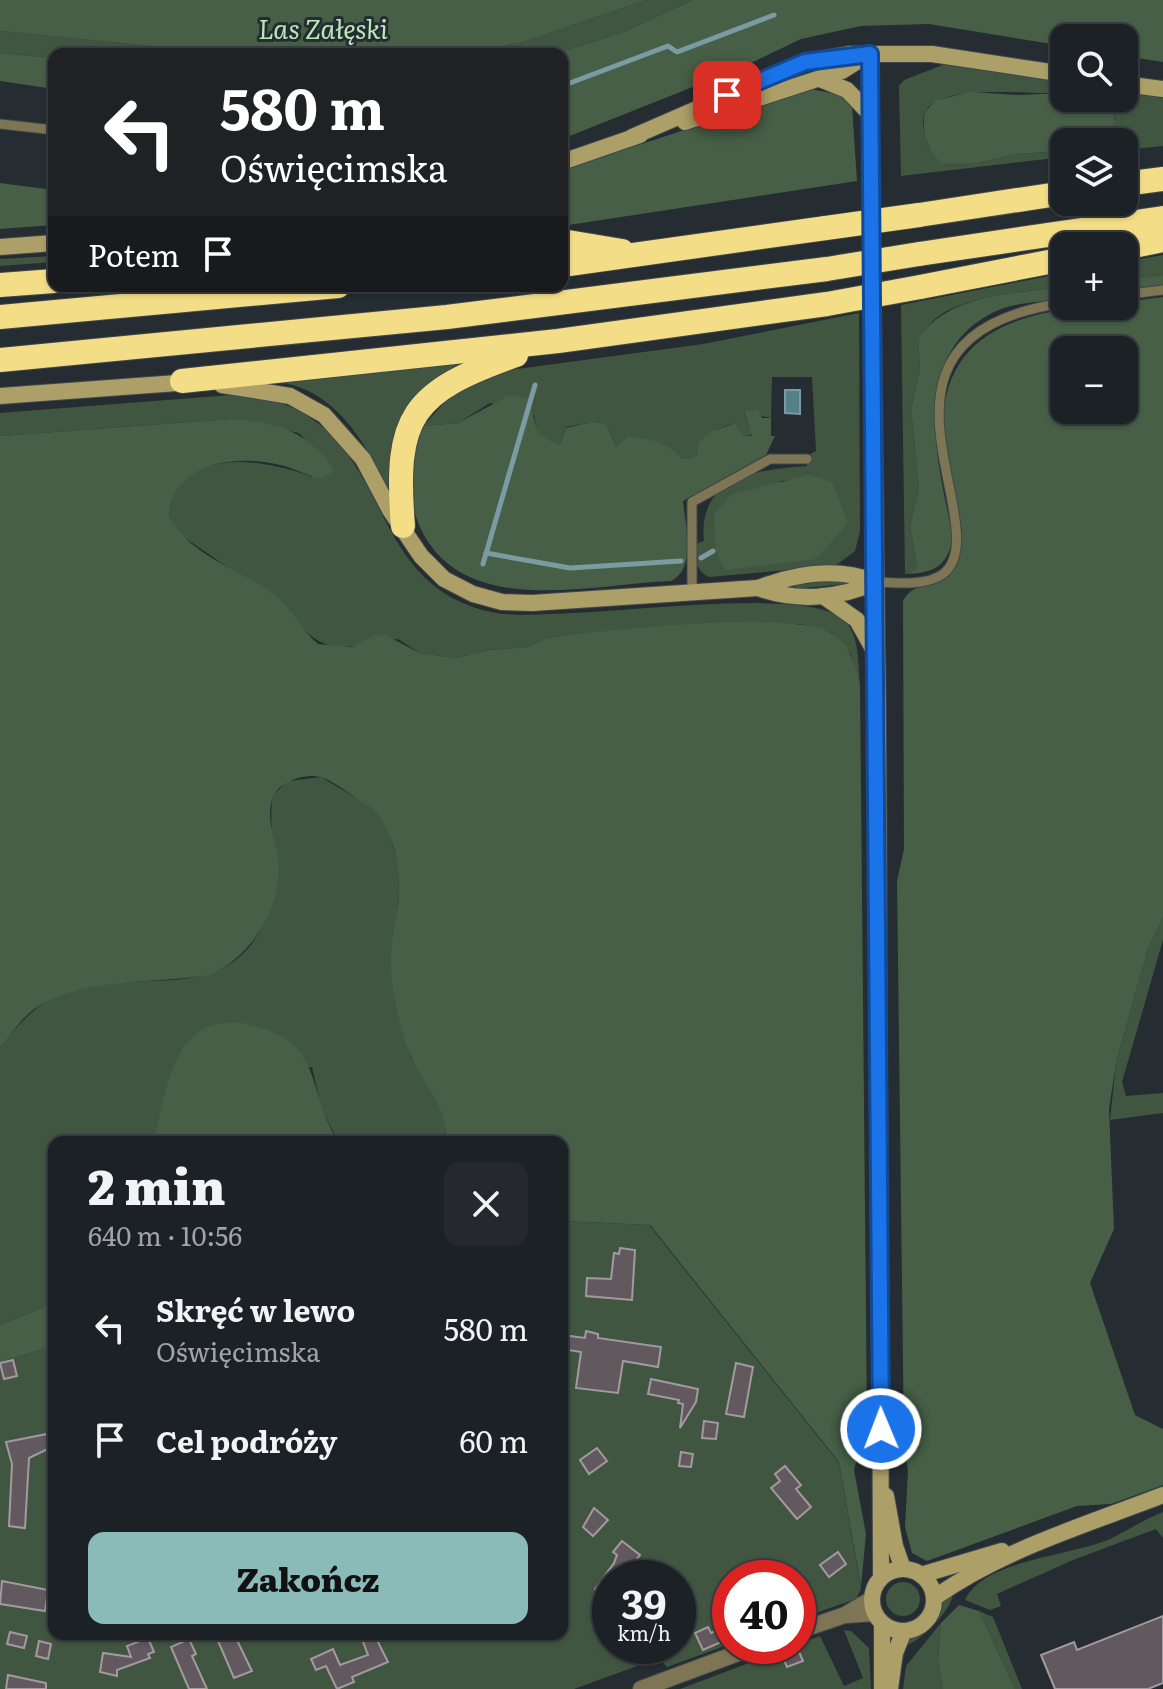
<!DOCTYPE html>
<html lang="pl">
<meta charset="utf-8">
<style>
body{margin:0;font-family:Literata,serif;background:#25292e;color:#f1f3f6;height:100vh;display:flex;flex-direction:column;font-size:30px;white-space:nowrap}
*{box-sizing:border-box;margin:0}
p{font-size:26px;color:#a0a3a7}
.icon{flex:none;width:44px;height:44px;fill:none;stroke:currentColor;stroke-width:2;stroke-linecap:round;stroke-linejoin:round}
.map{position:relative;flex:1;overflow:hidden}
.details{position:absolute;left:48px;top:1136px;width:520px;height:504px;display:flex;flex-direction:column;background:#1c2126;border-radius:16px;box-shadow:0 2px 6px #0004,0 0 0 2px #3a3e43}
.details>*{flex:none}
.guide{position:absolute;left:48px;top:48px;width:520px;height:244px;border-radius:16px;box-shadow:0 2px 6px #0004,0 0 0 2px #3a3e43;background:#202124;color:#fff;overflow:hidden}
.buttons{position:absolute;left:1050px;top:24px;display:grid;gap:16px}
.buttons a{display:grid;place-items:center;width:88px;height:88px;border-radius:16px;background:#1c2126;box-shadow:0 2px 6px #0004,0 0 0 2px #3a3e43;font-size:40px}
.speed{position:absolute;left:592px;top:1560px;display:flex;gap:16px;font-size:40px;font-weight:700;text-align:center}
.speed>*{display:grid;place-content:center;width:104px;height:104px;border-radius:50%;background:#1c2126;box-shadow:0 2px 6px #0004,0 0 0 2px #3a3e43;line-height:1}
.speed small{font-size:20px;font-weight:400}
.speed .limit{border:12px solid #d22;background:#fff;color:#111}
.pin{position:absolute;display:grid;place-items:center;width:68px;height:68px;color:#fff;margin:-34px;border-radius:16px;box-shadow:0 4px 12px #0006}
.me{position:absolute;width:88px;margin:-44px;rotate:359deg;stroke-linejoin:round;filter:drop-shadow(0 0 6px #0008)}
.turn{display:flex;align-items:center;gap:28px;height:168px;padding:0 40px;font-size:36px}
.turn .icon{width:104px;height:104px;stroke-width:2.5}
.turn b{display:block;font-size:56px;line-height:68px}
.then{display:flex;align-items:center;height:76px;padding:0 40px;background:#0003;gap:16px;font-size:30px}
.round{display:grid;place-items:center;flex:none;width:84px;height:84px;border-radius:16px;background:#25292e}
.summary{display:flex;align-items:center;justify-content:space-between;height:136px;padding:0 40px}
h1{font-size:48px;font-weight:800;line-height:60px}
.action{display:flex;gap:16px;margin-top:auto;padding:16px 40px}
.action a{flex:1;height:92px;border-radius:16px;background:#8bbbb9;color:#111;font-size:32px;font-weight:800;line-height:92px;text-align:center}
ul{padding:0;list-style:none}
li{display:flex;align-items:center;gap:24px;height:112px;padding:0 40px}
li div{flex:1}
li b{display:block;font-size:30px}
li em{font-style:normal}
.map>svg:first-child{display:block}
.green{fill:#415641;fill-rule:evenodd}
.forest{fill:#465f46;fill-rule:evenodd}
.water{fill:#548089;stroke:#7b9ba2;stroke-width:2}
.lines{fill:none;stroke-linecap:round;stroke-linejoin:round}
.stream{stroke:#7b9ba2;stroke-width:5}
.building{fill:#62595f;stroke:#a39aa1;stroke-width:2}
.lane-casing{stroke:#41484d;stroke-width:11}
.street-casing{stroke:#41484d;stroke-width:18}
.secondary-casing{stroke:#41484d;stroke-width:18}
.highway-casing{stroke:#41484d;stroke-width:26}
.lane{stroke:#7e7554;stroke-width:9}
.street{stroke:#7e7554;stroke-width:16}
.secondary{stroke:#ad9f68;stroke-width:16}
.highway{stroke:#f3dd86;stroke-width:24}
.highway-bridge-casing{stroke:#41484d;stroke-width:26;stroke-linecap:butt}
.highway-bridge{stroke:#f3dd86;stroke-width:24}
.route-casing{stroke:#114b97;stroke-width:20}
.route{stroke:#1a73e8;stroke-width:14}
.labels{text-anchor:middle;dominant-baseline:central;stroke-width:6;stroke-linejoin:round;paint-order:stroke}
.park-label{font-size:26px;font-style:italic;fill:#b9e8b9;stroke:#252c32}
</style>
<div class="map">
<svg width="1163" height="1689" viewBox="0 0 1163 1689">
<rect width="100%" height="100%" fill="#252c32"/>
<!-- green -->
<g class="green">
<path d="M 647,0 L 693,0 L 621,33 L 555,54 L 463,54 L 523,42 Z"/>
<path d="M 0,31 L 231,54 L 54,54 L 54,58 L 0,53 Z"/>
<path d="M 945,64 L 1064,83 L 1064,93 C 1033,96 935,80 924,115 C 921,126 926,136 928,146 L 978,163 L 1016,154 L 1064,151 L 1064,157 L 901,176 L 899,86 L 904,80 Z"/>
<path d="M 1124,92 L 1163,98 L 1163,146 L 1124,150 L 1124,142 L 1086,142 L 1107,133 L 1115,123 L 1113,103 L 1102,98 L 1124,98 Z"/>
<path d="M 1163,255 L 1163,275 L 1124,280 L 1124,262 Z"/>
<path d="M 54,256 L 54,262 L 0,266 L 0,259 Z"/>
<path d="M 1064,273 L 1064,287 C 1029,291 968,295 939,316 C 931,321 924,332 918,340 L 920,369 L 911,409 L 919,488 L 910,526 L 917,568 L 916,573 L 905,574 L 901,305 Z"/>
<path d="M 859,313 L 860,531 L 855,551 L 835,566 L 709,577 C 696,571 692,556 698,543 L 704,541 C 697,478 757,469 807,466 L 807,456 L 816,451 L 812,377 L 772,377 L 771,418 L 744,412 L 752,435 L 743,435 L 735,423 C 702,433 713,438 694,458 L 682,459 L 627,437 L 616,447 L 606,423 L 591,422 L 566,427 L 560,444 C 542,439 536,434 534,415 L 490,403 L 458,423 L 423,426 L 454,392 L 502,371 L 703,344 ZM 799,480 L 716,551 L 781,481 Z"/>
<path d="M 463,362 C 414,385 387,439 390,492 C 366,444 334,385 273,382 Z"/>
<path d="M 231,395 C 256,397 284,401 306,415 C 391,468 375,586 491,612 C 557,626 805,579 845,621 C 860,637 858,664 860,684 L 851,654 L 832,633 L 800,624 L 663,627 L 573,634 L 547,638 L 528,647 L 488,650 L 455,658 L 420,653 L 398,639 C 348,646 320,661 290,610 L 178,533 L 169,516 C 177,445 264,458 312,477 L 309,444 L 299,433 L 231,419 L 0,436 L 0,413 Z"/>
<path d="M 840,580 L 852,583 L 796,589 L 794,585 Z"/>
<path d="M 321,777 L 368,805 L 385,820 L 401,872 L 391,970 L 399,1013 L 411,1057 L 436,1098 L 445,1120 L 446,1142 L 338,1142 L 321,1107 L 312,1067 L 168,1091 L 153,1142 L 54,1142 L 54,1303 L 0,1325 L 0,1048 C 16,1027 33,1007 58,995 C 132,960 237,1019 271,903 C 283,863 266,834 273,795 L 288,781 Z"/>
<path d="M 1163,918 L 1163,940 L 1122,1082 L 1126,1096 L 1163,1093 L 1163,1113 L 1110,1120 L 1116,1063 L 1148,948 Z"/>
<path d="M 562,1221 L 649,1225 L 839,1463 L 861,1589 L 856,1599 L 798,1619 L 798,1578 L 730,1578 L 730,1644 L 667,1667 L 659,1658 L 574,1689 L 0,1689 L 0,1362 L 54,1346 L 54,1634 L 562,1634 ZM 610,1578 L 678,1578 L 678,1646 L 610,1646 Z"/>
<path d="M 1163,1512 L 1163,1538 L 1156,1529 L 1073,1560 L 997,1594 L 1001,1606 L 990,1610 L 965,1600 C 984,1559 1074,1556 1112,1538 C 1130,1529 1145,1519 1163,1512 Z"/>
<circle cx="903" cy="1599" r="17"/>
<path d="M 953,1592 C 954,1608 919,1644 903,1646 L 930,1623 L 939,1607 Z"/>
<path d="M 979,1611 L 993,1617 L 1022,1689 L 1015,1689 Z"/>
<path d="M 941,1623 L 938,1662 L 943,1689 L 903,1689 L 906,1666 Z"/>
<path d="M 844,1630 L 851,1631 L 869,1648 L 871,1689 L 680,1689 L 820,1636 L 844,1686 L 863,1678 Z"/>
</g>
<!-- forest -->
<g class="forest">
<path d="M 0,0 L 647,0 L 523,42 L 462,54 L 231,54 L 0,31 Z"/>
<path d="M 693,0 L 1163,0 L 1163,62 L 1124,56 L 1124,38 L 1064,38 L 1064,46 L 929,24 L 861,26 L 801,39 L 743,67 L 562,139 L 562,54 L 555,54 L 621,33 Z"/>
<path d="M 0,53 L 54,58 L 54,89 L 0,81 Z"/>
<path d="M 810,89 L 838,94 L 852,106 L 857,181 L 562,226 L 562,170 Z"/>
<path d="M 971,92 L 1017,95 L 1064,93 L 1064,98 L 1102,98 L 1112,103 L 1115,123 C 1104,142 1084,142 1064,142 L 1061,151 L 1016,154 L 978,163 L 942,163 C 927,151 921,130 925,112 L 936,100 Z"/>
<path d="M 0,183 L 54,190 L 54,225 L 0,229 Z"/>
<path d="M 1163,275 L 1163,286 L 1124,291 L 1124,280 Z"/>
<path d="M 1064,287 L 1064,299 C 1041,302 1013,302 992,313 C 909,355 937,464 953,535 C 949,563 938,572 910,574 L 917,568 L 910,526 L 919,488 L 911,409 L 920,369 L 918,340 C 945,294 1016,293 1064,287 Z"/>
<path d="M 1163,297 L 1163,918 L 1148,948 L 1116,1063 L 1109,1109 L 1114,1229 L 1090,1283 L 1135,1415 L 1163,1429 L 1163,1485 L 1111,1504 L 1077,1506 L 927,1561 L 912,1553 L 905,1527 L 908,1471 L 904,1444 L 897,881 L 904,849 L 903,601 C 913,579 949,587 958,559 C 969,528 952,495 947,464 C 923,334 1017,306 1124,306 L 1124,302 ZM 1064,350 L 1124,350 L 1124,410 L 1064,410 Z"/>
<path d="M 508,396 L 527,397 C 538,421 529,435 560,444 L 566,428 L 591,422 L 606,423 L 616,447 L 627,437 C 648,438 669,442 682,459 L 693,458 L 698,454 L 698,443 L 709,433 L 735,423 L 743,435 L 752,436 L 744,411 L 758,409 L 762,418 L 771,418 L 771,436 L 775,436 L 766,455 L 683,501 C 685,525 697,568 671,581 C 591,584 462,620 420,527 C 406,496 410,457 423,426 L 458,423 Z"/>
<path d="M 231,419 C 279,422 306,431 335,470 L 322,479 C 307,476 294,468 280,465 C 235,454 174,462 169,516 C 190,557 242,569 277,597 C 294,610 301,630 318,644 L 352,647 L 373,636 L 385,635 L 420,653 L 455,658 L 488,650 L 528,647 L 547,638 L 573,634 C 624,630 792,610 831,633 C 850,644 855,664 860,684 L 867,1420 L 854,1470 L 866,1534 L 861,1587 L 839,1462 L 650,1225 L 562,1221 L 562,1142 L 446,1142 C 448,1106 423,1084 410,1054 C 400,1029 393,997 391,971 C 389,922 409,897 393,845 C 386,825 381,812 362,802 C 351,795 333,780 320,777 C 305,773 279,782 273,797 C 265,817 275,837 278,857 C 284,904 253,957 209,975 C 155,984 77,977 33,1010 C 20,1020 10,1036 0,1048 L 0,436 Z"/>
<path d="M 808,475 L 832,482 L 848,523 L 816,559 L 725,570 L 716,551 L 714,514 L 731,495 Z"/>
<path d="M 237,1022 C 327,1039 302,1080 338,1142 L 153,1142 C 165,1104 167,1047 207,1027 C 215,1023 228,1023 237,1022 Z"/>
<path d="M 54,1303 L 54,1346 L 0,1362 L 0,1325 Z"/>
<path d="M 959,1605 L 979,1611 L 1015,1689 L 943,1689 L 938,1662 L 941,1623 Z"/>
</g>
<!-- water -->
<path class="water" d="M 785,390 L 800,390 L 800,414 L 785,413 Z"/>
<g class="lines">
<!-- stream -->
<g class="stream">
<path d="M 562,86 L 668,46 L 677,52 L 774,15"/>
<path d="M 486,553 L 570,568 L 681,561"/>
<path d="M 701,558 L 713,551"/>
<path d="M 483,564 L 535,385"/>
</g>
</g>
<!-- building -->
<g class="building">
<path d="M 620,1248 L 635,1250 L 632,1300 L 586,1296 L 587,1278 L 611,1279 L 614,1253 L 619,1254 Z"/>
<path d="M 586,1331 L 598,1334 L 598,1338 L 661,1347 L 658,1367 L 623,1361 L 618,1393 L 576,1388 L 581,1352 L 562,1349 L 562,1335 L 585,1338 Z"/>
<path d="M 13,1360 L 17,1376 L 4,1379 L 0,1363 Z"/>
<path d="M 736,1363 L 753,1367 L 744,1417 L 726,1414 Z"/>
<path d="M 651,1379 L 698,1389 L 696,1402 L 680,1428 L 683,1404 L 678,1403 L 679,1400 L 648,1394 Z"/>
<path d="M 704,1421 L 718,1423 L 716,1439 L 702,1438 Z"/>
<path d="M 47,1434 L 50,1448 L 29,1458 L 25,1528 L 9,1526 L 12,1464 L 6,1442 Z"/>
<path d="M 597,1448 L 607,1461 L 589,1474 L 580,1460 Z"/>
<path d="M 681,1452 L 693,1454 L 691,1467 L 679,1466 Z"/>
<path d="M 785,1466 L 801,1485 L 796,1489 L 811,1507 L 797,1519 L 771,1488 L 780,1481 L 775,1474 Z"/>
<path d="M 594,1508 L 608,1520 L 593,1536 L 583,1527 Z"/>
<path d="M 622,1541 L 640,1555 L 637,1559 L 667,1578 L 610,1578 L 610,1600 L 595,1589 L 614,1563 L 617,1555 L 613,1552 Z"/>
<path d="M 838,1552 L 846,1564 L 829,1577 L 820,1565 Z"/>
<path d="M 2,1581 L 48,1590 L 45,1611 L 0,1604 Z"/>
<path d="M 1163,1616 L 1163,1683 L 1148,1689 L 1055,1689 L 1041,1655 L 1074,1642 L 1077,1650 Z"/>
<path d="M 730,1625 L 730,1638 L 703,1650 L 695,1633 L 708,1627 L 711,1633 Z"/>
<path d="M 10,1632 L 27,1636 L 24,1648 L 7,1644 Z"/>
<path d="M 215,1634 L 234,1634 L 252,1671 L 234,1678 Z"/>
<path d="M 375,1636 L 388,1662 L 352,1677 L 354,1682 L 337,1689 L 326,1666 L 316,1670 L 311,1659 L 333,1649 L 340,1665 L 368,1655 L 363,1642 Z"/>
<path d="M 148,1638 L 154,1652 L 148,1654 L 150,1658 L 117,1670 L 117,1676 L 100,1672 L 103,1653 L 131,1657 L 127,1646 Z"/>
<path d="M 189,1639 L 196,1654 L 192,1656 L 207,1689 L 189,1689 L 171,1647 Z"/>
<path d="M 39,1641 L 51,1644 L 48,1659 L 36,1656 Z"/>
<path d="M 797,1647 L 803,1661 L 787,1667 L 781,1653 Z"/>
<path d="M 8,1675 L 46,1683 L 46,1689 L 6,1689 Z"/>
</g>
<g class="lines">
<defs>
<g id="lane">
<path d="M 0,124 L 54,130"/>
<path d="M 1124,295 L 1163,290"/>
<path d="M 876,582 C 895,583 927,586 943,574 C 1002,527 836,335 1064,303"/>
<path d="M 692,593 L 692,502 L 770,459 L 807,459"/>
</g>
<g id="street">
<path d="M 847,1615 L 874,1613"/>
<path d="M 798,1631 L 845,1615 L 872,1599"/>
<path d="M 641,1689 L 757,1646"/>
</g>
<g id="secondary">
<path d="M 870,54 L 878,727 L 881,1577"/>
<path d="M 820,79 L 847,90 L 870,114"/>
<path d="M 1124,84 L 1163,89"/>
<path d="M 685,122 L 842,71 L 869,54"/>
<path d="M 632,137 L 805,62 L 849,54 L 932,54 L 1064,74"/>
<path d="M 562,162 L 640,135"/>
<path d="M 0,247 L 54,243"/>
<path d="M 222,385 L 290,396 L 324,415 L 363,459 L 390,510 L 421,556 L 444,579 L 473,594 L 502,602 L 532,603 L 758,588 C 796,573 838,567 876,582"/>
<path d="M 0,396 L 191,382"/>
<path d="M 758,588 C 796,602 839,599 876,582"/>
<path d="M 823,596 L 857,620 L 875,652"/>
<path d="M 886,1496 L 895,1546 L 903,1569"/>
<circle cx="903" cy="1600" r="31"/>
<path d="M 921,1575 L 1002,1551"/>
<path d="M 934,1598 C 1001,1550 1086,1525 1163,1495"/>
<path d="M 882,1689 L 882,1624"/>
<path d="M 890,1689 L 895,1653 L 904,1631"/>
</g>
<g id="highway">
<path d="M 1124,184 L 1163,179"/>
<path d="M 919,215 L 1064,193"/>
<path d="M 562,241 L 622,251"/>
<path d="M 1124,248 L 1163,240"/>
<path d="M 919,254 L 1163,218"/>
<path d="M 562,265 L 826,228"/>
<path d="M 0,285 L 54,281"/>
<path d="M 920,287 L 1064,259"/>
<path d="M 0,317 L 338,286"/>
<path d="M 0,360 L 447,317 L 827,269"/>
<path d="M 182,381 L 558,341 L 827,304"/>
<path d="M 403,526 C 394,415 412,392 516,355"/>
</g>
</defs>
<!-- lane casing -->
<use href="#lane" class="lane-casing"/>
<!-- street casing -->
<use href="#street" class="street-casing"/>
<!-- secondary casing -->
<use href="#secondary" class="secondary-casing"/>
<!-- highway casing -->
<use href="#highway" class="highway-casing"/>
<!-- lane -->
<use href="#lane" class="lane"/>
<!-- street -->
<use href="#street" class="street"/>
<!-- secondary -->
<use href="#secondary" class="secondary"/>
<!-- highway -->
<use href="#highway" class="highway"/>
<defs>
<g id="highway-bridge">
<path d="M 826,228 L 919,215"/>
<path d="M 827,269 L 919,254"/>
<path d="M 827,304 L 920,287"/>
</g>
</defs>
<!-- highway-bridge casing -->
<use href="#highway-bridge" class="highway-bridge-casing"/>
<!-- highway-bridge -->
<use href="#highway-bridge" class="highway-bridge"/>
</g>
<g class="lines">
<defs>
<path id="route" d="M 727,95 L 805,62 L 870,54 L 881,1429"/>
</defs>
<!-- route casing -->
<use href="#route" class="route-casing"/>
<!-- route -->
<use href="#route" class="route"/>
</g>
<g class="labels">
<!-- park labels -->
<g class="park-label">
<text x="323" y="27">Las Załęski</text>
</g>
</g>
</svg>
<div class="buttons">
<a><svg class="icon" aria-label="search" viewBox="0 0 24 24"><circle cx="10" cy="10" r="6"/><path d="M15 15l6 6"/></svg></a>
<a><svg class="icon" aria-label="layers" viewBox="0 0 24 24"><path d="M12 4l9 5-9 5-9-5zM3 14l9 5 9-5"/></svg></a>
<a>+</a>
<a>−</a>
</div>
<div class="speed"><div>39<small>km/h</small></div><div class="limit">40</div></div>
<div class="pin" style="left:727px;top:95px;background:#d93025"><svg class="icon" aria-label="arrive" viewBox="0 0 24 24"><path d="M6 21V4h12l-3 4 3 4H6"/></svg></div>
<svg class="me" style="left:881px;top:1429px" viewBox="-20 -20 40 40"><circle r="17" fill="#1a73e8" stroke="#fff" stroke-width="3"/><path d="M0-11L8 9 0 5-8 9z" fill="#fff"/></svg>
<div class="guide">
<div class="turn"><svg class="icon" aria-label="left" viewBox="0 0 24 24"><path d="M17 20v-9H6M10 6l-5 5 5 5"/></svg><div><b>580 m</b>Oświęcimska</div></div>
<div class="then">Potem<svg class="icon" aria-label="arrive" viewBox="0 0 24 24"><path d="M6 21V4h12l-3 4 3 4H6"/></svg></div>
</div>
<section class="details">
<div class="summary"><div><h1>2 min</h1><p>640 m · 10:56</p></div><a class="round"><svg class="icon" aria-label="close" viewBox="0 0 24 24"><path d="M6 6l12 12M18 6L6 18"/></svg></a></div>
<ul>
<li><svg class="icon" aria-label="left" viewBox="0 0 24 24"><path d="M17 20v-9H6M10 6l-5 5 5 5"/></svg><div><b>Skręć w lewo</b><p>Oświęcimska</p></div><em>580 m</em></li>
<li><svg class="icon" aria-label="arrive" viewBox="0 0 24 24"><path d="M6 21V4h12l-3 4 3 4H6"/></svg><div><b>Cel podróży</b></div><em>60 m</em></li>
</ul>
<div class="action"><a>Zakończ</a></div>
</section>
</div>
